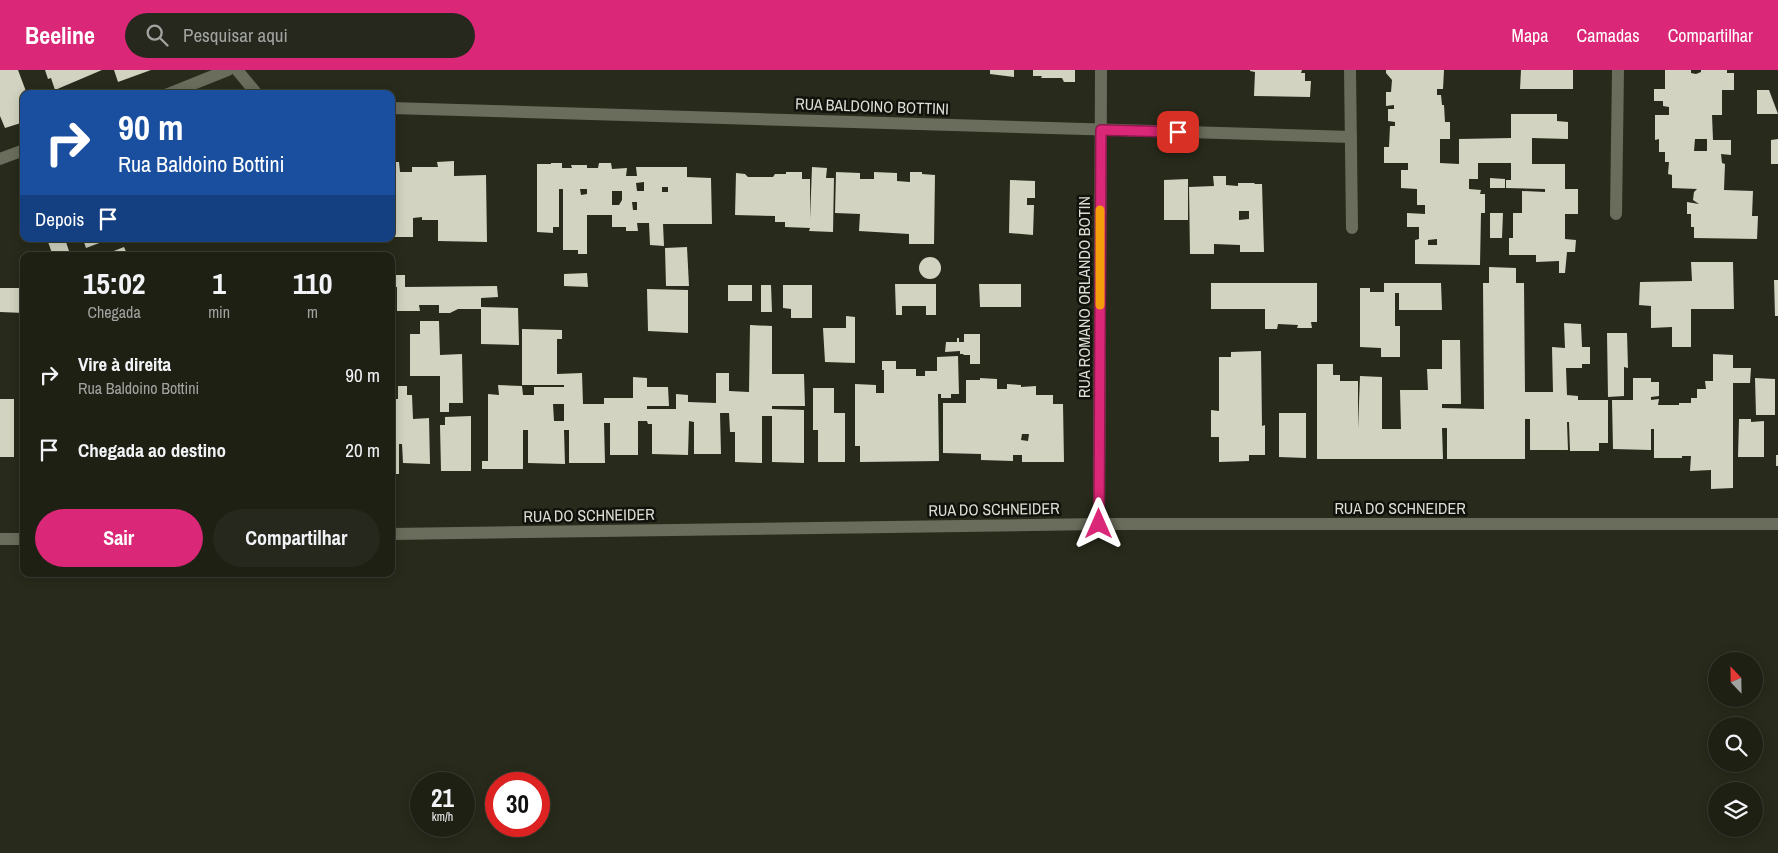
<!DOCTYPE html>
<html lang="pt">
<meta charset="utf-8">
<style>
body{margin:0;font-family:"Archivo Narrow",sans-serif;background:#26281d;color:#f1f3f6;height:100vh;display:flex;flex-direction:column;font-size:19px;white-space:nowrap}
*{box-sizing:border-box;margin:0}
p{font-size:16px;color:#a1a3a0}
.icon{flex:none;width:28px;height:28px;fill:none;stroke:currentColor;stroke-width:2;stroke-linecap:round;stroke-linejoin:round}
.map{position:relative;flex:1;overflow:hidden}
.drawer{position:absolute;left:20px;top:182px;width:375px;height:325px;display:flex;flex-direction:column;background:#1e2014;border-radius:10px;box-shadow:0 2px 12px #0003,0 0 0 1px #3c3e34}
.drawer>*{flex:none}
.hud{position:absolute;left:20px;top:20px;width:375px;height:152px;border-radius:10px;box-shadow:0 2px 12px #0003,0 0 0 1px #3c3e34;background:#1a4fa0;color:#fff;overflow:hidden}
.needle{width:32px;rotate:338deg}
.buttons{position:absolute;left:1708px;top:582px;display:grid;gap:10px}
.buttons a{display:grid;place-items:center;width:55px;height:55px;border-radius:50%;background:#1e2014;box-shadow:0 2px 12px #0003,0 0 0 1px #3c3e34;font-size:25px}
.speed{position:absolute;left:410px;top:702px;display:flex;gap:10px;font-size:25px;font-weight:700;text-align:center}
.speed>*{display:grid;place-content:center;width:65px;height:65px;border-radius:50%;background:#1e2014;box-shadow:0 2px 12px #0003,0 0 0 1px #3c3e34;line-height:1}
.speed small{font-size:12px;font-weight:400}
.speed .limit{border:8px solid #d22;background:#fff;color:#111}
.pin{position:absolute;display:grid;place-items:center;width:42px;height:42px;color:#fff;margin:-21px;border-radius:10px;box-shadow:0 2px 8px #0006}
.me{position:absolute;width:55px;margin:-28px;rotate:0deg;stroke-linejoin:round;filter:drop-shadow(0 0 4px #0008)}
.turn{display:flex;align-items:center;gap:18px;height:105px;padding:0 15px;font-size:22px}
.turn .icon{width:65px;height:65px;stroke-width:2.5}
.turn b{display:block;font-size:35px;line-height:42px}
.then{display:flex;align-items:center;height:48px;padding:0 15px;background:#0003;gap:10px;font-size:19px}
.eta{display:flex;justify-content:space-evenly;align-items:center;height:85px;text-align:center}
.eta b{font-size:30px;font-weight:800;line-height:35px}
.cta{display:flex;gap:10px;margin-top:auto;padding:10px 15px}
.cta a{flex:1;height:58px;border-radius:30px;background:#db2777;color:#fff;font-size:20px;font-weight:800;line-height:58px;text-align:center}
.cta a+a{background:#26281d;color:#f1f3f6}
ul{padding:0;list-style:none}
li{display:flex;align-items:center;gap:15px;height:75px;padding:0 15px}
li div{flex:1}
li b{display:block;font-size:19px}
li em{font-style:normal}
header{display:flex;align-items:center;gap:30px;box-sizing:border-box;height:70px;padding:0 25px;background:#db2777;color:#fff}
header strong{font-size:24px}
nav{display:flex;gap:28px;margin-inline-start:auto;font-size:18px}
.search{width:350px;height:45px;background:#26281d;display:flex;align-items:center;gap:12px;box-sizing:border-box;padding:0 18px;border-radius:28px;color:#a1a3a0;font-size:19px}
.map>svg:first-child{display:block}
.building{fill:#d2d4c1;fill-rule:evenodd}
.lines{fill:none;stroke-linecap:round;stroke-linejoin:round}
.minor{stroke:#6a6d5b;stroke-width:12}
.route-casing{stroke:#8e194d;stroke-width:12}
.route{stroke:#db2777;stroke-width:9}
.slow{stroke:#f59e0b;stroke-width:9}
.labels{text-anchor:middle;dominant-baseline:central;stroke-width:5;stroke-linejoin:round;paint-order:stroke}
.street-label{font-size:16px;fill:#dcddd4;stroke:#11120b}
</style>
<header>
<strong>Beeline</strong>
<div class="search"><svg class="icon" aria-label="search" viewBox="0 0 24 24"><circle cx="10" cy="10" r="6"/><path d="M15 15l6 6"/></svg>Pesquisar aqui</div>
<nav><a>Mapa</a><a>Camadas</a><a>Compartilhar</a></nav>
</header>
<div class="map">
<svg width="1778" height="783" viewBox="0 0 1778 783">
<rect width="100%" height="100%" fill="#282a1b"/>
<!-- building -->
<g class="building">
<path d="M 0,0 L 18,0 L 27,24 L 24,24 L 24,52 L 5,58 L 0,46 Z"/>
<path d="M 45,0 L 102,0 L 55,20 L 51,8 L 48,9 Z"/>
<path d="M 114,0 L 151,0 L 118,12 Z"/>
<path d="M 990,0 L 1014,0 L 1014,7 L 990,4 Z"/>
<path d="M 1033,0 L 1075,0 L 1075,12 L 1064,12 L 1062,8 L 1041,8 L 1042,6 L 1033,6 Z"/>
<path d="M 1250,0 L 1302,0 L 1301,3 L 1305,3 L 1305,11 L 1311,11 L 1310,27 L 1254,26 L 1255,2 L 1250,1 Z"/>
<path d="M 1386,0 L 1444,0 L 1443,19 L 1437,19 L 1437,25 L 1441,25 L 1442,35 L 1444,35 L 1445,52 L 1450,52 L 1450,69 L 1440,69 L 1440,93 L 1459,94 L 1459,69 L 1511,68 L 1511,44 L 1557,44 L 1557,51 L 1568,52 L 1568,69 L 1532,68 L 1532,94 L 1565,94 L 1565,119 L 1578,119 L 1578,144 L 1565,144 L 1565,169 L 1576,170 L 1575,182 L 1567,182 L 1565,203 L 1559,203 L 1559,191 L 1536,192 L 1536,185 L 1509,185 L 1509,168 L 1513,168 L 1513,143 L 1522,143 L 1522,121 L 1545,122 L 1545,119 L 1506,118 L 1506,110 L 1511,110 L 1511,93 L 1478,93 L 1478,109 L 1469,109 L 1469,119 L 1481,120 L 1480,124 L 1485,124 L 1485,143 L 1481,143 L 1480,195 L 1415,194 L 1415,170 L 1419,169 L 1419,157 L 1407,157 L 1407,143 L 1425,144 L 1425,135 L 1417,135 L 1417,119 L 1401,118 L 1401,100 L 1408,100 L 1408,93 L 1384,93 L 1384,77 L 1389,77 L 1390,56 L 1395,56 L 1395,52 L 1388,51 L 1388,39 L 1394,39 L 1394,35 L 1386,36 L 1386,22 L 1391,22 L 1392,10 L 1386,3 ZM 1437,169 L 1437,175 L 1428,175 L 1428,170 Z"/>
<path d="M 1521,0 L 1573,0 L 1573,19 L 1520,19 Z"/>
<path d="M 1665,0 L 1691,0 L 1691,3 L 1696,4 L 1701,2 L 1701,0 L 1727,0 L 1727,3 L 1734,3 L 1734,20 L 1722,20 L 1722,45 L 1712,45 L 1713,70 L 1731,70 L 1731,85 L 1721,84 L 1722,93 L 1725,94 L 1724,120 L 1753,121 L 1752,146 L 1758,146 L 1757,169 L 1694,168 L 1694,157 L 1691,157 L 1691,144 L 1687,144 L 1687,132 L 1699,134 L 1693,130 L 1694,122 L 1697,119 L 1672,118 L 1672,105 L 1668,104 L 1669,92 L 1665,92 L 1665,82 L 1659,82 L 1659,69 L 1655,70 L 1655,45 L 1669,45 L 1669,37 L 1663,36 L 1663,31 L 1654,31 L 1654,19 L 1665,19 ZM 1695,69 L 1707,69 L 1707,81 L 1694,81 Z"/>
<path d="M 1757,20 L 1769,20 L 1778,44 L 1757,44 Z"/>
<path d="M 1778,69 L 1778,94 L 1771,94 L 1771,70 Z"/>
<path d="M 454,91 L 454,106 L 486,105 L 487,172 L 438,171 L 438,150 L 422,150 L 422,147 L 413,148 L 413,167 L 391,167 L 391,92 L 399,92 L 400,102 L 412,102 L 412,97 L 438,97 L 437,92 Z"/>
<path d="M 551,93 L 562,93 L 562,98 L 572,98 L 571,95 L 587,95 L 587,98 L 598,98 L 599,93 L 611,93 L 612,99 L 627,98 L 626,106 L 637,106 L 636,97 L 687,97 L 687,107 L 711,108 L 712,154 L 663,154 L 664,176 L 650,175 L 649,153 L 637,153 L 638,161 L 626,161 L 626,157 L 612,157 L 612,145 L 587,145 L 587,184 L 578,184 L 578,180 L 563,180 L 563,119 L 559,119 L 559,157 L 553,157 L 553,163 L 537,162 L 537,94 L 551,94 ZM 644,112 L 644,121 L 637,121 L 636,113 ZM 662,117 L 668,117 L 668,122 L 662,122 ZM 580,119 L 587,119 L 587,124 L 581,125 ZM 612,121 L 622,121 L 622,130 L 619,135 L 612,135 ZM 632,132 L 637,132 L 637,140 L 633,140 Z"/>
<path d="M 812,97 L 827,98 L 826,108 L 834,108 L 833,162 L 809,161 L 810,158 L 785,157 L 785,152 L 775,152 L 775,146 L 735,145 L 736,103 L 745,104 L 748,107 L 773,107 L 775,104 L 786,104 L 786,102 L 802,102 L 802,109 L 810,109 L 810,149 Z"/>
<path d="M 836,102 L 860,103 L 860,109 L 874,109 L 874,102 L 897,103 L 897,111 L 910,112 L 910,102 L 922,102 L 922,104 L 935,105 L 934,174 L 909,174 L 909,164 L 859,161 L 860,144 L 835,143 Z"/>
<path d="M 1213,106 L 1226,106 L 1226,115 L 1238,116 L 1238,113 L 1255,113 L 1254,114 L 1262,114 L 1264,182 L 1240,182 L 1240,175 L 1214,174 L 1214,184 L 1190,184 L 1189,117 L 1214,116 ZM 1239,141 L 1249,141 L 1249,149 L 1239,150 Z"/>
<path d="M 1490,108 L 1505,109 L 1505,118 L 1490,118 Z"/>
<path d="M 1188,109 L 1188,150 L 1164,150 L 1164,110 Z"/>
<path d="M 1010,110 L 1035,111 L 1035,128 L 1027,128 L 1027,135 L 1034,135 L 1033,165 L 1009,163 Z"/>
<path d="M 1490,143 L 1503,143 L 1502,168 L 1490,168 Z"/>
<path d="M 47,169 L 65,169 L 69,181 L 53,186 Z"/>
<path d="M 83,169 L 101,169 L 102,172 L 86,178 Z"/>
<path d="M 124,177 L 128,186 L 107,186 L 106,184 Z"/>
<path d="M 687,177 L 689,216 L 666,216 L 665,178 Z"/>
<circle cx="930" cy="198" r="11"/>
<path d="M 1691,192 L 1733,192 L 1734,239 L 1691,239 L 1691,277 L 1672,277 L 1672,257 L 1651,258 L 1651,236 L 1639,235 L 1640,212 L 1692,211 Z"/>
<path d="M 1489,197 L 1516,198 L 1516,213 L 1524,213 L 1525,322 L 1553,322 L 1552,277 L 1565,278 L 1564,253 L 1581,254 L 1582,277 L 1590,277 L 1590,294 L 1582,294 L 1582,298 L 1566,298 L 1567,325 L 1578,326 L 1578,330 L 1608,330 L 1608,373 L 1599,373 L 1599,381 L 1570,381 L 1569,352 L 1567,352 L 1568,380 L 1530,380 L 1530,349 L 1525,349 L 1525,389 L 1447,389 L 1447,358 L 1442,358 L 1443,389 L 1317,389 L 1317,294 L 1333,294 L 1333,305 L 1340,305 L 1340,311 L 1358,311 L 1358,359 L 1360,306 L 1382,307 L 1382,359 L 1401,359 L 1400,320 L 1428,320 L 1427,299 L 1442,299 L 1442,270 L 1460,270 L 1461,334 L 1442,334 L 1442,338 L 1484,339 L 1483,213 L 1489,213 Z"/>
<path d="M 587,203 L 588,217 L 564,216 L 564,204 Z"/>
<path d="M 391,205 L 405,205 L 405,217 L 497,216 L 498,227 L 481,228 L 481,237 L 518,238 L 519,275 L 481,274 L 481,239 L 458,239 L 450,243 L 439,243 L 439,235 L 419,235 L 420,241 L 397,241 L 397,217 L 391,217 Z"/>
<path d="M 1774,210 L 1778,210 L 1778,246 L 1775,246 Z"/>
<path d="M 1211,213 L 1317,213 L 1317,252 L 1311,252 L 1312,258 L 1297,258 L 1298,255 L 1278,254 L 1277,259 L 1265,259 L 1265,239 L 1211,239 Z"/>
<path d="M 1384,213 L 1441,213 L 1442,240 L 1399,240 L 1399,223 L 1395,223 L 1395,256 L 1400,256 L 1400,287 L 1381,287 L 1381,278 L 1360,277 L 1360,218 L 1370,218 L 1370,222 L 1384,222 Z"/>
<path d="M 895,214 L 936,214 L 936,245 L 926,245 L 926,236 L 902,236 L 902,245 L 896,245 Z"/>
<path d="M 979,214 L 1021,214 L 1021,237 L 980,237 Z"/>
<rect x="728" y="215" width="24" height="16"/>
<path d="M 761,215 L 771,215 L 772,242 L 761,242 Z"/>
<path d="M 783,215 L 812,215 L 812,248 L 791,248 L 791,239 L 783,238 Z"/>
<path d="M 0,218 L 24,218 L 24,243 L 0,242 Z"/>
<path d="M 647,219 L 688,220 L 688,263 L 648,261 Z"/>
<path d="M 846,246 L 855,247 L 855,293 L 825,292 L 823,258 L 846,258 Z"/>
<path d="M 420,251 L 439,251 L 440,285 L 462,284 L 463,333 L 449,333 L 449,342 L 440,342 L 440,306 L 410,306 L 410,264 L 420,264 Z"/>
<path d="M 750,255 L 772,256 L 772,304 L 804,304 L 805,336 L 772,336 L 772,339 L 804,340 L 804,393 L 772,392 L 772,346 L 762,346 L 762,393 L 735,392 L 735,362 L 730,362 L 729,343 L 720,343 L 721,384 L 694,384 L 694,352 L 689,351 L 688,385 L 652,384 L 652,354 L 648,354 L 647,351 L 638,351 L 638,385 L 610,385 L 610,353 L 604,353 L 605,393 L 569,393 L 569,360 L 564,360 L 565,394 L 528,393 L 528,360 L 523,360 L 523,399 L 482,399 L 482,391 L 488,391 L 488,324 L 499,325 L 498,315 L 522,316 L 523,325 L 534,325 L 534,317 L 564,317 L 564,315 L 522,315 L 522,259 L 562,260 L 562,269 L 557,269 L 557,304 L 582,303 L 583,334 L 604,334 L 604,328 L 633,328 L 633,307 L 647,308 L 647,317 L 668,317 L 669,336 L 647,336 L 647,339 L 676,339 L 676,324 L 688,325 L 688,332 L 716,333 L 716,303 L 729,303 L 729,321 L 749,322 ZM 553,334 L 564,334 L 564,351 L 554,351 Z"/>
<path d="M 1607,263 L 1627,263 L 1628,298 L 1624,297 L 1624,326 L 1608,327 Z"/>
<path d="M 964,264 L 980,264 L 980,294 L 970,294 L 970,285 L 963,285 L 964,284 L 960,284 L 960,281 L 945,282 L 946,272 L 957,272 L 957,268 L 959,268 L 959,272 L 964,272 Z"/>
<path d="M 1261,281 L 1262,356 L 1265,355 L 1265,385 L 1249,385 L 1249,391 L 1219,392 L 1219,367 L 1211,367 L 1211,340 L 1219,341 L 1219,287 L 1231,287 L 1231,282 Z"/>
<path d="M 1713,284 L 1733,285 L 1733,298 L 1751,298 L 1750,313 L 1733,313 L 1733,418 L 1711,419 L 1711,400 L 1690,401 L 1691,386 L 1682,386 L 1682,388 L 1654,388 L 1654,359 L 1651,359 L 1651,380 L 1613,379 L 1612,330 L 1633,330 L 1633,308 L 1651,308 L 1651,312 L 1659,312 L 1659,326 L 1651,327 L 1651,330 L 1659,329 L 1658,335 L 1679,335 L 1679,333 L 1691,333 L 1691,328 L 1697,328 L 1697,319 L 1706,319 L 1705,311 L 1713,311 Z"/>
<path d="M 958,286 L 959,324 L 951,324 L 951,328 L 941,328 L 941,324 L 938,324 L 939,391 L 860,392 L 860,376 L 855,376 L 855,314 L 876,315 L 876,323 L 884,323 L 884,300 L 882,300 L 882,291 L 896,291 L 896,299 L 916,299 L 916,306 L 925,306 L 925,301 L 937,301 L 937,287 Z"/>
<path d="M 980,308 L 997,309 L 997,319 L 1007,319 L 1007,314 L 1021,315 L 1021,317 L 1036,316 L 1036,325 L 1053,325 L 1053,334 L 1063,334 L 1064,392 L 1022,392 L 1022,385 L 1013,385 L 1013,391 L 981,390 L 981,384 L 943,383 L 943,333 L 966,333 L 966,310 L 980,310 ZM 1022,364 L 1029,364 L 1028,371 L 1021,370 Z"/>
<path d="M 1755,308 L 1775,309 L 1775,345 L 1756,345 Z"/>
<path d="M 398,316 L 407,316 L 407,325 L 412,325 L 413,349 L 429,348 L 430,394 L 403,393 L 402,374 L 399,374 L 399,404 L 391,404 L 391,329 L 398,329 Z"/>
<path d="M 813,318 L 834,318 L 834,343 L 845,343 L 845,392 L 818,392 L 818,360 L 813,360 Z"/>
<rect x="0" y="329" width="14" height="58"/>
<path d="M 1279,343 L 1306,343 L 1306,388 L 1279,387 Z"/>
<path d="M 471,346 L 471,401 L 441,401 L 440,355 L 445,355 L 445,347 Z"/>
<path d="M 1739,349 L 1751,349 L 1751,352 L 1764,351 L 1764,387 L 1738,387 Z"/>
<rect x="1776" y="385" width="2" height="11"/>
</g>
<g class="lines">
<!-- minor -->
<g class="minor">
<path d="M 237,0 L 257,24"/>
<path d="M 1350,0 L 1352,158"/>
<path d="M 168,24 L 228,0"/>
<path d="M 391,38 L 1351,67"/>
<path d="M 0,89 L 24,80"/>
<path d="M 1616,144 L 1618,0"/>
<path d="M 1099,454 L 1101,0"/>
<path d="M 391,464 L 1099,454 L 1778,454"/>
<path d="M 0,469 L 24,469"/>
</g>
</g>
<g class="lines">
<defs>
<path id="route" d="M 1099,454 L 1101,60 L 1178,62"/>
</defs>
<!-- route casing -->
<use href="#route" class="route-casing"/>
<!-- route -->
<use href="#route" class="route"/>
<!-- slow -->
<path class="slow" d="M 1100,235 L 1100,140"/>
</g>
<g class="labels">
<!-- street labels -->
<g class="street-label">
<text transform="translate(872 36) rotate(2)">RUA BALDOINO BOTTINI</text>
<text transform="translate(1084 227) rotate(-90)">RUA ROMANO ORLANDO BOTIN</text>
<text x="1400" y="438">RUA DO SCHNEIDER</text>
<text transform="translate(994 439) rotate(-1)">RUA DO SCHNEIDER</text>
<text transform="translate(589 445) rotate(-1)">RUA DO SCHNEIDER</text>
</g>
</g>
</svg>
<div class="buttons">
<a><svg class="needle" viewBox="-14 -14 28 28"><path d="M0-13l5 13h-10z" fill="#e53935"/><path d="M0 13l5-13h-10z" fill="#a1a3a0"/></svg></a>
<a><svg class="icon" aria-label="search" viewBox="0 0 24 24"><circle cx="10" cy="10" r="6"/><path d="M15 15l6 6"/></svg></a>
<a><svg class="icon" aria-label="layers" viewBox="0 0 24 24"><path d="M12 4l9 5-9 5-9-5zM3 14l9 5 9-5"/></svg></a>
</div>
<div class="speed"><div>21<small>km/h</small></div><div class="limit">30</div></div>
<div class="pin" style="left:1178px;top:62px;background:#d93025"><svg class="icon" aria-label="arrive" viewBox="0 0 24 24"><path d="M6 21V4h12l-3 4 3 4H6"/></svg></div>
<svg class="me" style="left:1099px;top:454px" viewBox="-20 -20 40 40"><path d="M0-17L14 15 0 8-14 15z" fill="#db2777" stroke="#fff" stroke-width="4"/></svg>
<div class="hud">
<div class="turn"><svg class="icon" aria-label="right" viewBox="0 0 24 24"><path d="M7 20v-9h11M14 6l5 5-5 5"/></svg><div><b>90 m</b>Rua Baldoino Bottini</div></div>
<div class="then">Depois<svg class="icon" aria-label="arrive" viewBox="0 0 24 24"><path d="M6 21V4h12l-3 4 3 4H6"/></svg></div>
</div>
<section class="drawer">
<div class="eta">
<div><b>15:02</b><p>Chegada</p></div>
<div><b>1</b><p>min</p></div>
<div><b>110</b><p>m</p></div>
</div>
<ul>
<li><svg class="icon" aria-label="right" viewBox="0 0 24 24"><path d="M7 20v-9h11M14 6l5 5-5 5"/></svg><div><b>Vire à direita</b><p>Rua Baldoino Bottini</p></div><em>90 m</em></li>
<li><svg class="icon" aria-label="arrive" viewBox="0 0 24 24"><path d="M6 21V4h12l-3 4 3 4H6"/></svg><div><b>Chegada ao destino</b></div><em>20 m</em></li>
</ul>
<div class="cta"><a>Sair</a><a>Compartilhar</a></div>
</section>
</div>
